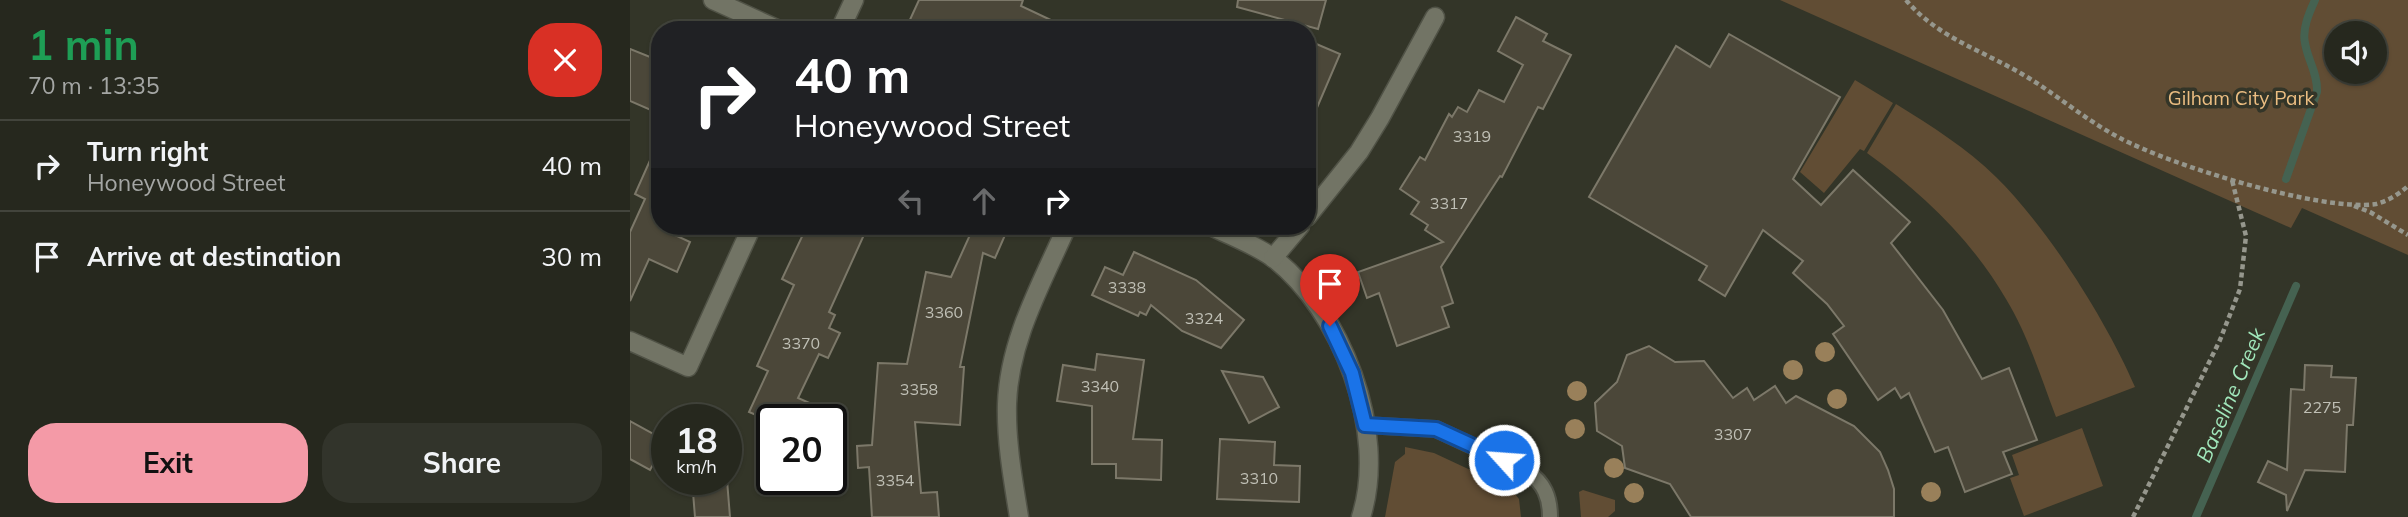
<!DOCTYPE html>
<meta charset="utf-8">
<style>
body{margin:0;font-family:Mulish,sans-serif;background:#32342b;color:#f1f3f6;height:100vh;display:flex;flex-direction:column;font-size:26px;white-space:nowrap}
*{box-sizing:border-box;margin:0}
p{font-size:23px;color:#a4a6a4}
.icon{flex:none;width:38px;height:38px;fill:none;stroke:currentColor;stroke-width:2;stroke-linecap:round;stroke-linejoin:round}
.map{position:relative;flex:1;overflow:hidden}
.panel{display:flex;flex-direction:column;background:#26281e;width:630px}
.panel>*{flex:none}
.banner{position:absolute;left:21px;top:21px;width:665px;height:214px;border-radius:28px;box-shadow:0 2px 5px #0004,0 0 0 2px #42443c;background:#202124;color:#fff;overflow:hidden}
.fabs{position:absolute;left:1694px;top:21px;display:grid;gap:14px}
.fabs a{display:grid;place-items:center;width:63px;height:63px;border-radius:50%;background:#26281e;box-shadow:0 2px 5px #0004,0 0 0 2px #42443c;font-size:35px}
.speed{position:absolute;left:21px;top:404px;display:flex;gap:14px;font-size:35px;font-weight:700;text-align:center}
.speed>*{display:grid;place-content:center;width:91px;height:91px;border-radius:50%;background:#26281e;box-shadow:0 2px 5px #0004,0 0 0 2px #42443c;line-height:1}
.speed small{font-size:18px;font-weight:400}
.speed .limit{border:4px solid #111;border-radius:10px;background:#fff;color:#111}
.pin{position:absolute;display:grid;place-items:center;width:60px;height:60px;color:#fff;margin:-72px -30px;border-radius:50% 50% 50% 0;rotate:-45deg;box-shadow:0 0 7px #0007}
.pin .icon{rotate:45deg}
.me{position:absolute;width:77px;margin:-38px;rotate:296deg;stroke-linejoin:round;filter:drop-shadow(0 0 5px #0008)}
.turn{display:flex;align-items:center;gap:24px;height:147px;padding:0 28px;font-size:32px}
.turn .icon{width:91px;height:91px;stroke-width:2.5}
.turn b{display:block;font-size:49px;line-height:60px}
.lanes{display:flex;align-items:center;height:66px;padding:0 28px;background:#0003;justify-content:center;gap:35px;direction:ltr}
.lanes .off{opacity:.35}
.round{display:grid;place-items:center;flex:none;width:74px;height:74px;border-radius:28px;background:#32342b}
.summary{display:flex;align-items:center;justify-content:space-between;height:119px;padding:0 28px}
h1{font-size:42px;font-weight:700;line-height:52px;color:#1e9e55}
.primary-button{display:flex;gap:14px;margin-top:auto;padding:14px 28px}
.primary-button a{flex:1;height:80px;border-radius:28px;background:#f49aa7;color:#111;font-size:28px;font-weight:700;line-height:80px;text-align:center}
.primary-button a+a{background:#32342b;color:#f1f3f6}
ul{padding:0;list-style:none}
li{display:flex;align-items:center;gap:21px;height:91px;padding:0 28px;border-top:2px solid #42443c}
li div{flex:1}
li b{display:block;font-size:26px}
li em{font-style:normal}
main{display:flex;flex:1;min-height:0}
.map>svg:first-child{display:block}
.green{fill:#614d34;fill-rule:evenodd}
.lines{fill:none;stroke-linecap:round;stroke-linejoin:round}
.stream{stroke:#456251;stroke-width:8}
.building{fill:#4b4739;stroke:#7c7869;stroke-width:2}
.service-casing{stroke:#505246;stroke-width:18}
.minor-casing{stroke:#505246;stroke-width:21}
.path{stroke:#96978d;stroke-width:4.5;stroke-dasharray:5 3.5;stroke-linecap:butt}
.service{stroke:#727465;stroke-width:14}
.minor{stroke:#727465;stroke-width:18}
.tree{fill:#99805a}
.route-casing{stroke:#114b97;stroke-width:18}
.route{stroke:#1a73e8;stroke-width:12}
.labels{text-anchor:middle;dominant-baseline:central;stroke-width:7;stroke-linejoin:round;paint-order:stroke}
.number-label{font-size:16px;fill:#c0c0b6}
.park-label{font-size:19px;fill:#ecbe82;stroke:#333528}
.water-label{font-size:21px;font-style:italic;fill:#a1e7bb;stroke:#333528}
</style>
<main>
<section class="panel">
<div class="summary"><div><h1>1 min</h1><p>70 m · 13:35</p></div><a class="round" style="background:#d93025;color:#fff"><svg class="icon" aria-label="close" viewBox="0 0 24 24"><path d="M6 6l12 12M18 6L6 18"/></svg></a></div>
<ul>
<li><svg class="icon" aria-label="right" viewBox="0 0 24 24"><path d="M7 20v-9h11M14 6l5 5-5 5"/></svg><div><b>Turn right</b><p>Honeywood Street</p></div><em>40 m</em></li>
<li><svg class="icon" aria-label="arrive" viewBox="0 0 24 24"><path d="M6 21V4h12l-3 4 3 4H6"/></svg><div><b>Arrive at destination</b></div><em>30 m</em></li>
</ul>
<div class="primary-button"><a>Exit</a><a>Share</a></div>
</section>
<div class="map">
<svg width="1778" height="517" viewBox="0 0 1778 517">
<rect width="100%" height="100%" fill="#333528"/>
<!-- green -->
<g class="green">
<path d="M 1150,0 L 1778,0 L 1778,255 L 1672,208 L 1661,228 ZM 1706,33 L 1745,33 L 1745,72 L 1706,72 Z"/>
<path d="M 1225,80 L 1263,103 L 1234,151 L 1230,149 L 1194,193 L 1170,172 Z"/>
<path d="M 1266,104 C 1301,126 1337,148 1366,177 C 1418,228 1476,320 1505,387 L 1426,417 C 1411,378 1398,335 1376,299 C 1341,239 1292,193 1237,153 Z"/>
<path d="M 1452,428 L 1473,486 L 1394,516 L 1380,478 L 1389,475 L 1382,455 Z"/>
<path d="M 775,447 L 804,453 L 881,489 L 889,499 L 891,517 L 755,517 L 765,462 L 775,454 Z"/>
<path d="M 953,490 L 985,500 L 985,511 L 978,517 L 951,517 L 949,492 Z"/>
</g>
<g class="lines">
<!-- stream -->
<g class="stream">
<path d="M 1656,179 L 1687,92 C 1688,74 1678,61 1675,43 C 1672,29 1679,13 1685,0"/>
<path d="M 1566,517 L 1666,286"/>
</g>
</g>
<!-- building -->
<g class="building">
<path d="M 289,0 L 393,0 L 391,6 L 442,30 L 291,30 L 278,24 Z"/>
<path d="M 608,0 L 696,0 L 688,29 L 607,7 Z"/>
<path d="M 886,17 L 917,34 L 913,41 L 941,55 L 913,109 L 908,107 L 872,177 L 870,176 L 811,267 L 823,303 L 812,307 L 819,327 L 767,346 L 749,293 L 737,298 L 728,272 L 813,242 L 795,230 L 798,225 L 781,214 L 789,202 L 770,189 L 790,157 L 795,160 L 819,114 L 822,117 L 828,107 L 837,112 L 849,90 L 874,102 L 893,65 L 868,51 Z"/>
<path d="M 1099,34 L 1210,97 L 1163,179 L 1191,205 L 1223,170 L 1280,222 L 1261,243 L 1313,310 L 1352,379 L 1379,368 L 1407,440 L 1373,452 L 1382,474 L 1335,492 L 1318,447 L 1305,452 L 1279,393 L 1271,398 L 1265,388 L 1248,400 L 1203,334 L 1214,326 L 1197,304 L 1163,273 L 1173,261 L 1133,230 L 1095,296 L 1069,280 L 1077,266 L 959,197 L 1046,46 L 1080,67 Z"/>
<path d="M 677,40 L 710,54 L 677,131 Z"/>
<path d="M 0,49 L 30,61 L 30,114 L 0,101 Z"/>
<path d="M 30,138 L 30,228 L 60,242 L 47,272 L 19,259 L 0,301 L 0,232 L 15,199 L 5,194 Z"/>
<path d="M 177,226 L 238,226 L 199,312 L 205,315 L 199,328 L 210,333 L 198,358 L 189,354 L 168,398 L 218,420 L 138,420 L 119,412 L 138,371 L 127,366 L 164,285 L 152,279 Z"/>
<path d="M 344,226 L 379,226 L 365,258 L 353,253 L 330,367 L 334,367 L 330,425 L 285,422 L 291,493 L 307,492 L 309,517 L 242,517 L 239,467 L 228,468 L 227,446 L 242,445 L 248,363 L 277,364 L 296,272 L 321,277 Z"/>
<path d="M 504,252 L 566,280 L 614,320 L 591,348 L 552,331 L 521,305 L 516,315 L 510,312 L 508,316 L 462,295 L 475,267 L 493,275 Z"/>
<path d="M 1019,346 L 1045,362 L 1074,361 L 1103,398 L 1117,388 L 1124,400 L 1145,386 L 1156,403 L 1166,396 L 1224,426 L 1250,452 L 1258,470 L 1264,489 L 1264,517 L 1061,517 L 1040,484 L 995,468 L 992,446 L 967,431 L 965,403 L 987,382 L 997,355 Z"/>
<path d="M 467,354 L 514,360 L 503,439 L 532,440 L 531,480 L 486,478 L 486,464 L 462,464 L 462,406 L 427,401 L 433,365 L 465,370 Z"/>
<path d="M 1675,365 L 1702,366 L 1701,377 L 1726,378 L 1723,425 L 1717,425 L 1715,472 L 1675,470 L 1657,511 L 1656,495 L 1628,482 L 1638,461 L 1657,470 L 1661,389 L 1674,390 Z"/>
<path d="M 592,371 L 633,377 L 649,407 L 619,423 Z"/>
<path d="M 0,421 L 36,441 L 20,470 L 0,459 Z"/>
<path d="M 590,439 L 645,442 L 644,465 L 670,466 L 669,502 L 587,499 Z"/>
<path d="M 62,480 L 97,480 L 100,517 L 65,517 Z"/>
</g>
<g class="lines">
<defs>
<path id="service" d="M 735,425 L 806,429 L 898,472 C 914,483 920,497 920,517"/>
<g id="minor">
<path d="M 83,0 L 149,30"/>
<path d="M 210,30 L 224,0"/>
<path d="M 677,217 L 729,152 L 750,118 L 805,17"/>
<path d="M 580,226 C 600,235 623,244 642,257 C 712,310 758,432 731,517"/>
<path d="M 643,258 L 670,226"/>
<path d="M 0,341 L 58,367 L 122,226"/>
<path d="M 389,517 C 383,480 376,442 377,404 C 379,340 412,283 437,226"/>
</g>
</defs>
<!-- service casing -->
<use href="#service" class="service-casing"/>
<!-- minor casing -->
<use href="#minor" class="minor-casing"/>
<!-- path -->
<g class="path">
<path d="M 1276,0 C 1307,37 1351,50 1392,74 C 1425,93 1455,120 1490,138 C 1540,165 1691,212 1746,204 C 1758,201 1769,194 1778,186"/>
<path d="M 1724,206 L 1740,212 L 1778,235"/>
<path d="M 1503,517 L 1590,340 L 1610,289 L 1616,236 L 1602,180"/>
</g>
<!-- service -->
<use href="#service" class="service"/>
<!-- minor -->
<use href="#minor" class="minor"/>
</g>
<!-- trees -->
<g class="tree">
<circle cx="1195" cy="352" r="10"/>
<circle cx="1163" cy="370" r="10"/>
<circle cx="947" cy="391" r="10"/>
<circle cx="1207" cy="399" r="10"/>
<circle cx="945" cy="429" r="10"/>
<circle cx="984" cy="468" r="10"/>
<circle cx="1301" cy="492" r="10"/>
<circle cx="1004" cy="493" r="10"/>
</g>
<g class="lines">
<defs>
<path id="route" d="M 700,326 L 722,373 L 735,425 L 806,429 L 874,460"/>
</defs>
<!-- route casing -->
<use href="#route" class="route-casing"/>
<!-- route -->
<use href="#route" class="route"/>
</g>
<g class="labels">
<!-- number labels -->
<g class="number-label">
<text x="842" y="136">3319</text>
<text x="819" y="203">3317</text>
<text x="497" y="287">3338</text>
<text x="314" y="312">3360</text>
<text x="574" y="318">3324</text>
<text x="171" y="343">3370</text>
<text x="470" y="386">3340</text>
<text x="289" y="389">3358</text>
<text x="1692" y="407">2275</text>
<text x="1103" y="434">3307</text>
<text x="629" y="478">3310</text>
<text x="265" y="480">3354</text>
</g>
<!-- park labels -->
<g class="park-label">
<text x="1611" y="98">Gilham City Park</text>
</g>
<!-- water labels -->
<g class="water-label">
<text transform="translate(1600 395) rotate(-67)">Baseline Creek</text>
</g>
</g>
</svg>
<div class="fabs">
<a><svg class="icon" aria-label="sound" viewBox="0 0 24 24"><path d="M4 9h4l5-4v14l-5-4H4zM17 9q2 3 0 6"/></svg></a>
</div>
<div class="speed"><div>18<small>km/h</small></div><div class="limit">20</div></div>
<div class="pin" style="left:700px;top:326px;background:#d93025"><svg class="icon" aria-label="arrive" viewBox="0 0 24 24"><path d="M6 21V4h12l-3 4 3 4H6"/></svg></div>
<svg class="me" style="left:874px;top:460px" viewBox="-20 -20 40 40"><circle r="17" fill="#1a73e8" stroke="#fff" stroke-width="3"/><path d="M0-11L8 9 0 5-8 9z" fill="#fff"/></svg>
<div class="banner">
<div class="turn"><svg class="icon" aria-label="right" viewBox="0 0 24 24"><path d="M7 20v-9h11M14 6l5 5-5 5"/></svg><div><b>40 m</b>Honeywood Street</div></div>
<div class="lanes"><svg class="icon off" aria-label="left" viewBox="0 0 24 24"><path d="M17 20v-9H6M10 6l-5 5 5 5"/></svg><svg class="icon off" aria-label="ahead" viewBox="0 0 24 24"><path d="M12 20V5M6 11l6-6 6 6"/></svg><svg class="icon" aria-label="right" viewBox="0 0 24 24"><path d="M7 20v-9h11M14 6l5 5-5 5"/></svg></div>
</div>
</div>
</main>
